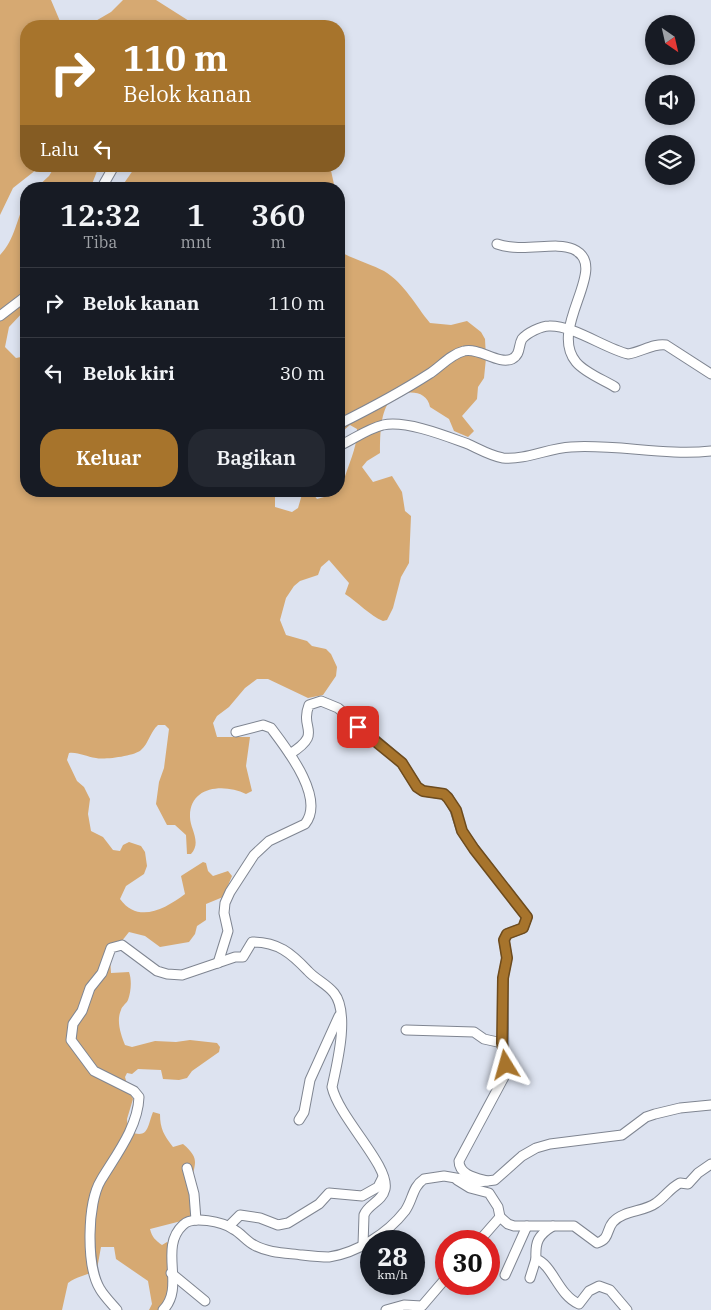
<!DOCTYPE html>
<html lang="id">
<style>
body{margin:0;font-family:"IBM Plex Serif",serif;background:#242831;color:#f1f3f6;height:100vh;display:flex;flex-direction:column;font-size:19px;white-space:nowrap}
*{box-sizing:border-box;margin:0}
p{font-size:16px;color:#9ea1a6}
.icon{flex:none;width:28px;height:28px;fill:none;stroke:currentColor;stroke-width:2;stroke-linecap:round;stroke-linejoin:round}
.map{position:relative;flex:1;overflow:hidden}
.details{position:absolute;left:20px;top:182px;width:325px;height:315px;display:flex;flex-direction:column;background:#171b24;border-radius:20px;box-shadow:0 2px 8px #0003}
.details>*{flex:none}
.top-card{position:absolute;left:20px;top:20px;width:325px;height:152px;border-radius:20px;box-shadow:0 2px 8px #0003;background:#a7742c;color:#fff;overflow:hidden}
.needle{width:32px;rotate:146deg}
.controls{position:absolute;left:645px;top:15px;display:grid;gap:10px}
.controls a{display:grid;place-items:center;width:50px;height:50px;border-radius:50%;background:#171b24;box-shadow:0 2px 8px #0003;font-size:25px}
.speed{position:absolute;left:360px;top:1230px;display:flex;gap:10px;font-size:25px;font-weight:700;text-align:center}
.speed>*{display:grid;place-content:center;width:65px;height:65px;border-radius:50%;background:#171b24;box-shadow:0 2px 8px #0003;line-height:1}
.speed small{font-size:12px;font-weight:400}
.speed .limit{border:8px solid #d22;background:#fff;color:#111}
.pin{position:absolute;display:grid;place-items:center;width:42px;height:42px;color:#fff;margin:-21px;border-radius:10px;box-shadow:0 2px 8px #0006}
.me{position:absolute;width:55px;margin:-28px;rotate:352deg;stroke-linejoin:round;filter:drop-shadow(0 0 4px #0008)}
.turn{display:flex;align-items:center;gap:18px;height:105px;padding:0 20px;font-size:22px}
.turn .icon{width:65px;height:65px;stroke-width:2.5}
.turn b{display:block;font-size:35px;line-height:42px}
.then{display:flex;align-items:center;height:48px;padding:0 20px;background:#0003;gap:10px;font-size:19px}
.eta{display:flex;justify-content:space-evenly;align-items:center;height:85px;text-align:center}
.eta b{font-size:30px;font-weight:600;line-height:35px}
.button{display:flex;gap:10px;margin-top:auto;padding:10px 20px}
.button a{flex:1;height:58px;border-radius:20px;background:#a7742c;color:#fff;font-size:20px;font-weight:600;line-height:58px;text-align:center}
.button a+a{background:#242831;color:#f1f3f6}
ul{padding:0;list-style:none}
li{display:flex;align-items:center;gap:15px;height:70px;padding:0 20px;border-top:1px solid #363941}
li div{flex:1}
li b{display:block;font-size:19px}
li em{font-style:normal}
.map>svg:first-child{display:block}
.forest{fill:#d6a972}
.lines{fill:none;stroke-linecap:round;stroke-linejoin:round}
.minor-casing{stroke:#7f8591;stroke-width:11}
.minor{stroke:#fff;stroke-width:9}
.route-casing{stroke:#6d4b1d;stroke-width:12}
.route{stroke:#a7742c;stroke-width:9}
</style>
<div class="map">
<svg width="711" height="1310" viewBox="0 0 711 1310">
<rect width="100%" height="100%" fill="#dde3f0"/>
<!-- forest -->
<g class="forest">
<path d="M 0,0 L 51,0 L 62,26 L 26,26 L 26,166 L 41,166 L 13,188 L 0,215 Z"/>
<path d="M 123,0 L 156,0 L 197,26 L 87,26 L 111,12 Z"/>
<path d="M 55,166 L 99,166 L 92,184 L 99,189 L 35,189 L 49,176 Z"/>
<path d="M 136,166 L 330,166 L 335,189 L 120,189 Z"/>
<path d="M 26,200 L 26,309 L 9,327 L 5,347 L 16,358 L 26,356 L 26,491 L 275,491 L 275,507 L 292,512 L 298,508 L 303,491 L 311,491 L 317,499 L 324,497 L 327,491 L 339,491 L 339,482 L 343,483 C 348,465 358,446 357,429 L 350,425 L 339,434 L 339,250 C 344,256 373,265 384,271 C 405,284 415,305 430,323 L 451,325 L 467,321 L 481,332 L 485,339 L 486,358 L 484,378 L 478,387 L 477,399 L 462,416 L 474,431 L 468,437 L 454,431 L 449,419 L 430,407 C 427,387 398,390 389,402 C 380,414 380,438 380,453 L 367,461 L 362,467 L 373,482 L 392,476 L 402,492 L 405,511 L 411,516 L 409,563 L 401,577 L 393,608 L 387,620 L 383,621 C 370,616 358,602 345,594 L 349,583 L 329,560 L 321,567 L 318,575 L 300,581 L 294,586 L 286,598 L 280,620 L 286,635 L 307,641 L 312,646 L 326,649 L 331,654 L 337,667 L 336,676 L 323,695 L 308,698 L 268,679 L 257,679 L 245,688 L 229,707 L 217,716 L 213,723 L 217,737 L 250,737 L 246,766 L 252,791 L 246,794 C 224,783 189,786 190,817 C 190,829 202,842 191,854 L 187,854 L 186,835 L 175,825 L 167,825 L 156,804 L 159,782 L 164,768 L 169,729 L 165,725 L 158,725 C 150,732 149,743 141,750 C 135,756 104,760 96,758 C 86,757 79,752 69,753 L 67,760 L 77,781 L 84,787 L 90,799 L 88,814 L 91,831 L 103,837 L 113,850 L 120,851 L 123,845 L 129,842 L 141,846 L 145,852 L 147,866 L 144,874 L 126,886 L 120,899 C 138,924 165,909 185,894 L 181,876 L 203,862 L 206,863 L 208,871 L 213,876 L 228,871 L 232,876 L 223,897 L 206,904 L 206,920 L 197,926 L 195,934 L 189,942 L 160,947 L 145,936 L 129,932 L 121,942 L 109,944 L 111,973 L 129,972 C 132,980 131,992 128,1000 C 126,1004 122,1006 121,1010 C 116,1021 121,1035 125,1045 L 132,1047 L 155,1041 L 176,1042 L 190,1040 L 217,1043 L 220,1047 L 219,1052 L 192,1071 L 187,1078 L 179,1080 L 163,1079 L 161,1070 L 138,1069 L 132,1074 L 127,1073 L 125,1077 L 129,1091 L 133,1099 L 127,1119 L 128,1131 C 149,1140 147,1127 153,1112 L 160,1114 C 160,1129 164,1135 173,1147 L 183,1144 C 202,1160 193,1164 192,1182 C 191,1194 193,1206 193,1218 L 150,1229 C 152,1237 155,1240 162,1245 L 167,1242 L 169,1244 L 170,1294 L 159,1310 L 149,1310 L 152,1304 L 148,1281 L 116,1259 L 114,1247 L 101,1247 L 97,1269 C 87,1276 77,1276 68,1283 L 62,1310 L 0,1310 L 0,255 C 15,240 17,217 26,200 Z"/>
</g>
<g class="lines">
<defs>
<g id="minor">
<path d="M 101,189 L 114,166"/>
<path d="M 497,244 C 523,253 555,241 573,249 C 612,266 547,327 576,362 C 585,373 604,380 615,387"/>
<path d="M 0,316 L 26,296"/>
<path d="M 339,424 C 369,409 401,392 429,374 C 440,367 451,354 464,351 C 479,347 498,365 512,359 C 521,354 518,346 522,339 C 527,333 541,326 549,326 C 573,325 604,348 628,354 C 641,352 654,343 666,345 L 711,374"/>
<path d="M 339,446 C 354,439 367,429 383,425 C 406,420 446,436 468,444 C 479,449 491,456 503,458 C 527,460 548,448 571,447 C 617,444 665,456 711,451"/>
<path d="M 290,754 C 324,732 299,730 309,705 L 321,701 L 338,708 L 402,763 L 417,787 L 423,791 L 443,794 L 448,797 L 455,810 L 462,831 L 472,846 L 527,917 L 523,928 L 507,934 L 504,940 L 507,958 L 503,978 L 504,1077 L 459,1161 C 459,1175 476,1178 487,1181"/>
<path d="M 218,963 L 228,931 L 224,913 L 225,903 L 230,892 L 254,855 L 269,841 L 305,824 C 326,798 286,748 271,728 L 263,725 L 236,732"/>
<path d="M 406,1030 L 474,1032 L 484,1039 L 502,1043"/>
<path d="M 299,1120 L 304,1112 L 310,1080 L 339,1016"/>
<path d="M 187,1168 L 194,1194 L 196,1220"/>
<path d="M 457,1180 L 470,1188 L 489,1193 L 498,1207 L 500,1217 L 479,1241"/>
<path d="M 500,1217 L 508,1224 L 514,1226 L 574,1226 L 597,1243 C 610,1239 606,1230 613,1222 C 624,1210 644,1212 656,1203 C 665,1197 670,1188 680,1183 L 688,1184 L 698,1173 L 711,1164"/>
<path d="M 229,1226 L 240,1215 L 260,1218 L 278,1225 L 288,1223 L 319,1204 L 329,1193 L 362,1196 L 378,1187 L 383,1177"/>
<path d="M 553,1226 C 538,1235 535,1242 536,1259 C 553,1265 558,1295 579,1304 L 589,1291 L 599,1286 L 610,1290 L 627,1310"/>
<path d="M 171,1273 L 205,1301"/>
<path d="M 505,1275 L 527,1226"/>
<path d="M 530,1278 L 536,1259"/>
<path d="M 117,1310 C 111,1303 104,1296 100,1289 C 86,1266 87,1203 101,1180 C 116,1155 138,1127 139,1097 L 134,1091 L 94,1071 L 71,1040 L 73,1024 L 82,1011 L 90,988 L 102,973 L 111,948 L 122,945 L 157,971 L 167,974 L 182,975 L 235,957 L 243,957 L 252,942 C 278,942 291,953 308,971 C 315,979 327,984 334,993 C 350,1013 337,1064 332,1087 C 339,1118 390,1166 385,1189 C 382,1202 368,1204 364,1215 L 363,1245"/>
<path d="M 163,1310 C 186,1287 158,1248 183,1225 C 192,1215 223,1222 233,1229 C 241,1233 246,1241 254,1245 C 268,1253 287,1253 302,1255 C 311,1256 321,1257 329,1257 C 357,1253 388,1233 405,1211 C 413,1200 412,1187 424,1179 L 444,1176 L 479,1182 L 495,1180 L 522,1156 L 536,1148 L 550,1144 L 622,1135 L 646,1117 L 655,1114 L 680,1108 L 711,1105"/>
<path d="M 386,1310 L 404,1305 L 422,1306 L 446,1278"/>
</g>
</defs>
<!-- minor casing -->
<use href="#minor" class="minor-casing"/>
<!-- minor -->
<use href="#minor" class="minor"/>
</g>
<g class="lines">
<defs>
<path id="route" d="M 358,727 L 402,763 L 417,787 L 423,791 L 444,794 L 448,798 L 456,810 L 462,831 L 474,849 L 527,917 L 523,928 L 507,934 L 504,940 L 507,958 L 503,978 L 502,1043 L 506,1065"/>
</defs>
<!-- route casing -->
<use href="#route" class="route-casing"/>
<!-- route -->
<use href="#route" class="route"/>
</g>
</svg>
<div class="controls">
<a><svg class="needle" viewBox="-14 -14 28 28"><path d="M0-13l5 13h-10z" fill="#e53935"/><path d="M0 13l5-13h-10z" fill="#9ea1a6"/></svg></a>
<a><svg class="icon" aria-label="sound" viewBox="0 0 24 24"><path d="M4 9h4l5-4v14l-5-4H4zM17 9q2 3 0 6"/></svg></a>
<a><svg class="icon" aria-label="layers" viewBox="0 0 24 24"><path d="M12 4l9 5-9 5-9-5zM3 14l9 5 9-5"/></svg></a>
</div>
<div class="speed"><div>28<small>km/h</small></div><div class="limit">30</div></div>
<div class="pin" style="left:358px;top:727px;background:#d93025"><svg class="icon" aria-label="arrive" viewBox="0 0 24 24"><path d="M6 21V4h12l-3 4 3 4H6"/></svg></div>
<svg class="me" style="left:506px;top:1065px" viewBox="-20 -20 40 40"><path d="M0-17L14 15 0 8-14 15z" fill="#a7742c" stroke="#fff" stroke-width="4"/></svg>
<div class="top-card">
<div class="turn"><svg class="icon" aria-label="right" viewBox="0 0 24 24"><path d="M7 20v-9h11M14 6l5 5-5 5"/></svg><div><b>110 m</b>Belok kanan</div></div>
<div class="then">Lalu<svg class="icon" aria-label="left" viewBox="0 0 24 24"><path d="M17 20v-9H6M10 6l-5 5 5 5"/></svg></div>
</div>
<section class="details">
<div class="eta">
<div><b>12:32</b><p>Tiba</p></div>
<div><b>1</b><p>mnt</p></div>
<div><b>360</b><p>m</p></div>
</div>
<ul>
<li><svg class="icon" aria-label="right" viewBox="0 0 24 24"><path d="M7 20v-9h11M14 6l5 5-5 5"/></svg><div><b>Belok kanan</b></div><em>110 m</em></li>
<li><svg class="icon" aria-label="left" viewBox="0 0 24 24"><path d="M17 20v-9H6M10 6l-5 5 5 5"/></svg><div><b>Belok kiri</b></div><em>30 m</em></li>
</ul>
<div class="button"><a>Keluar</a><a>Bagikan</a></div>
</section>
</div>
